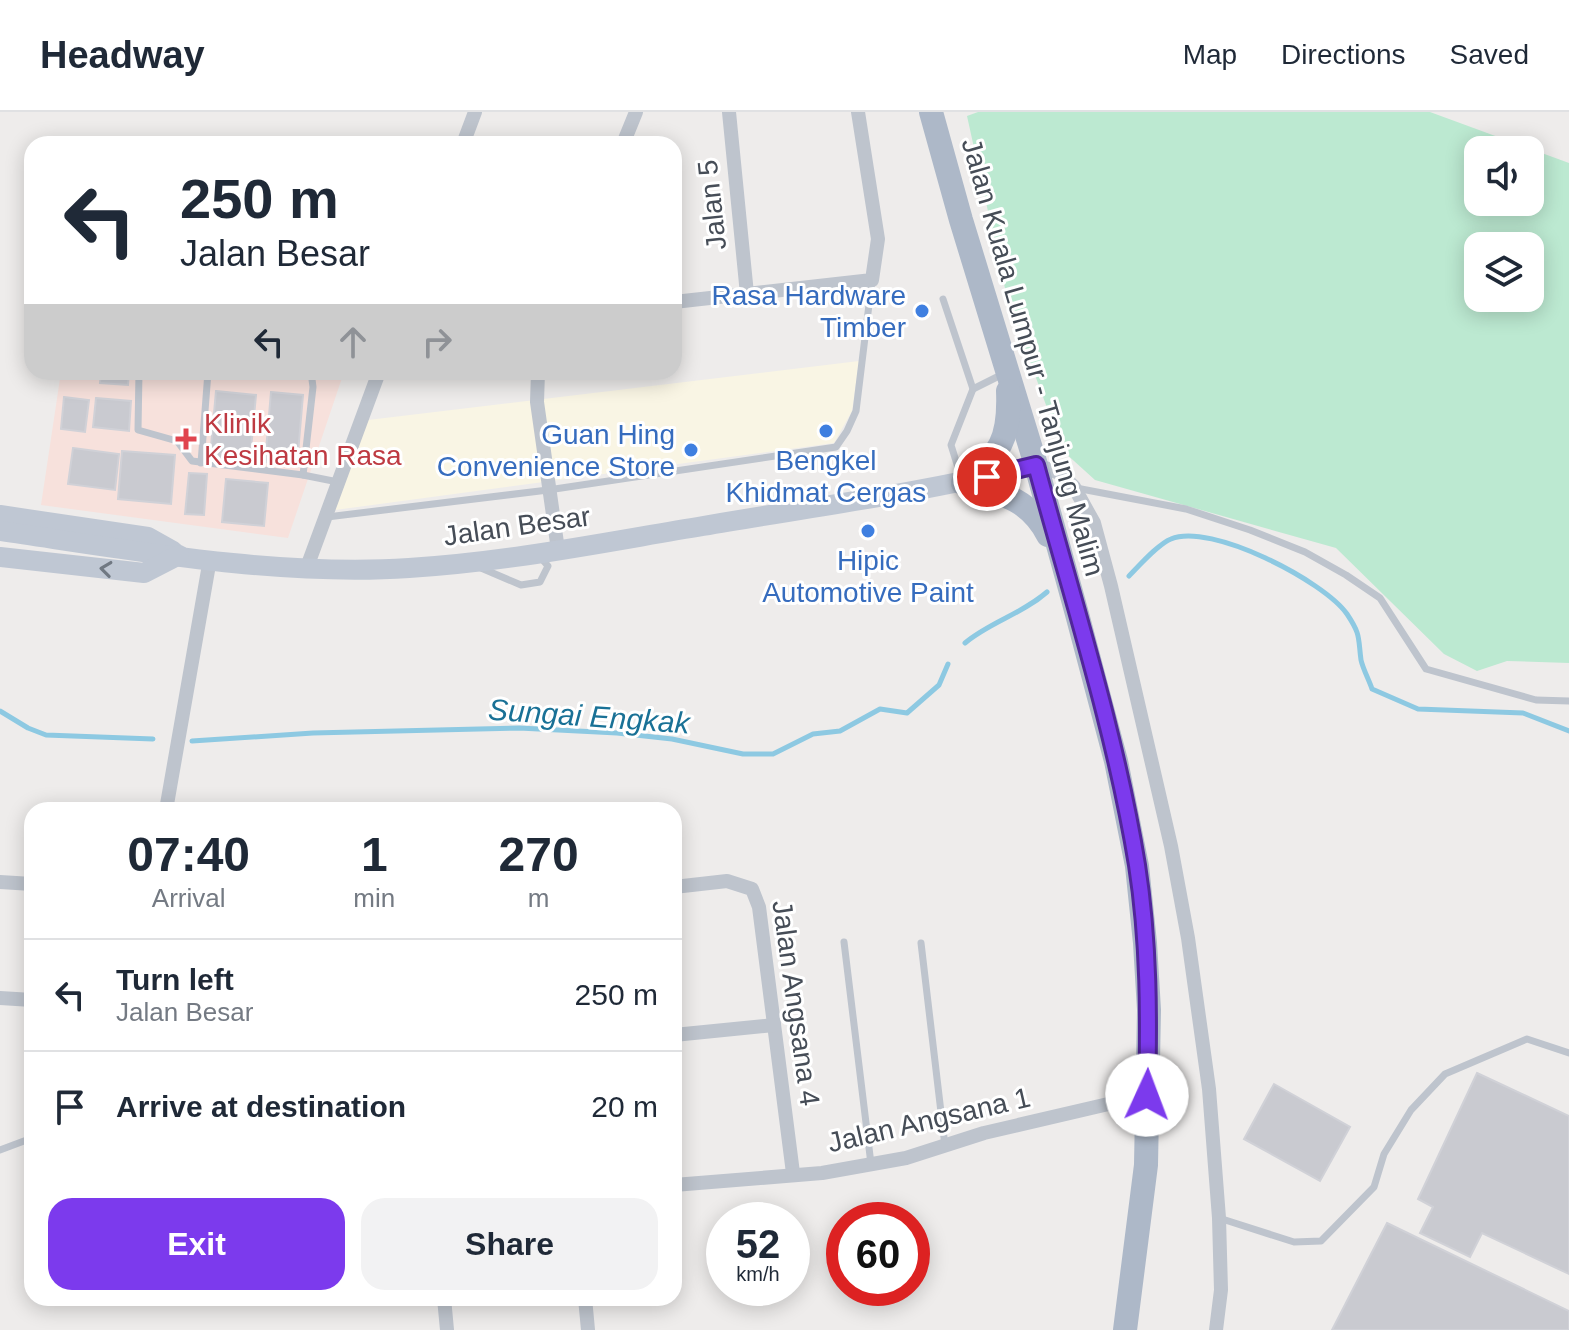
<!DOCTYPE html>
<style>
body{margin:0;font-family:Arial,sans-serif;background:#f2f2f3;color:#1f2937;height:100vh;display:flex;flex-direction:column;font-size:30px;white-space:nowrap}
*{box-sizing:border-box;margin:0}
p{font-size:26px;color:#747a83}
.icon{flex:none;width:44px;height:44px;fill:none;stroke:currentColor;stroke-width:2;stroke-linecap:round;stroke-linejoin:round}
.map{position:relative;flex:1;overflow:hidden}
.details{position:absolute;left:24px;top:690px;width:658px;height:504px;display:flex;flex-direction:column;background:#fff;border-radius:24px;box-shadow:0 4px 20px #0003}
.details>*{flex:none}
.top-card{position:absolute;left:24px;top:24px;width:658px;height:244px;border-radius:24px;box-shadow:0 4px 20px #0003;background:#fff;color:#1f2937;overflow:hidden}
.fabs{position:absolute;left:1464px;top:24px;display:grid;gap:16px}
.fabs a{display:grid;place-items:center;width:80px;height:80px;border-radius:16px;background:#fff;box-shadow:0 4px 20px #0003;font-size:40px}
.speed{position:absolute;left:706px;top:1090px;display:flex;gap:16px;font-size:40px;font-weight:700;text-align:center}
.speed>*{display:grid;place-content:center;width:104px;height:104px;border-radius:50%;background:#fff;box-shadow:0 4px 20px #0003;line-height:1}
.speed small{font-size:20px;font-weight:400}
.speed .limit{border:12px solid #d22;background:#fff;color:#111}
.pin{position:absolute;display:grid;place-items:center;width:68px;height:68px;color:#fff;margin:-34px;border:4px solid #fff;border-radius:50%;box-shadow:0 2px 8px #0007}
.me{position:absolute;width:88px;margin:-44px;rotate:2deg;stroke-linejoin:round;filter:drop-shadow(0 0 6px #0008)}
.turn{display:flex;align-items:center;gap:28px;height:168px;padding:0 24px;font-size:36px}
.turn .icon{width:104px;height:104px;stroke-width:2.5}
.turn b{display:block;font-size:56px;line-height:68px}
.lanes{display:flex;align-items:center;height:76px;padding:0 24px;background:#0003;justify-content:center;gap:40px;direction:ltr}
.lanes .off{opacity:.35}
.eta{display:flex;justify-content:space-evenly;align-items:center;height:136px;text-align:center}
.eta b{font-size:48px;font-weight:700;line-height:56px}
.cta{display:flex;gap:16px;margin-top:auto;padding:16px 24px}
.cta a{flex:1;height:92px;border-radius:24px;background:#7c3aed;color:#fff;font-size:32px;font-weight:700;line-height:92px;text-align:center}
.cta a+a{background:#f2f2f3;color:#1f2937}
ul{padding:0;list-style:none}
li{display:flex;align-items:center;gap:24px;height:112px;padding:0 24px;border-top:2px solid #e0e1e3}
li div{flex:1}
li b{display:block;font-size:30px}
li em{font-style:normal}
header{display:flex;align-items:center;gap:48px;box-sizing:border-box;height:112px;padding:0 40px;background:#fff;border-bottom:2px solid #e0e1e3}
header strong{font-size:38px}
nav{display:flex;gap:44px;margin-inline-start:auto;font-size:28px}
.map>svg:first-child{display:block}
.commercial{fill:#f9f5e4}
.medical{fill:#f7e1dc}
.green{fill:#bce9d1;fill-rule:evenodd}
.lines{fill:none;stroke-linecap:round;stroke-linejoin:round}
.stream{stroke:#8dc9e2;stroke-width:5}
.building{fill:#c9cad0;stroke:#d0d1d7;stroke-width:2}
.lane{stroke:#bec4cd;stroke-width:7}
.street{stroke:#bec4cd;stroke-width:14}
.secondary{stroke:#bfc7d3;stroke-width:20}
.primary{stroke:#adb8c8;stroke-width:24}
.oneway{stroke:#707882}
.route-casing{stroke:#51269a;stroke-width:20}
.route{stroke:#7c3aed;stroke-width:14}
.shop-dot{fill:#3f7fe0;stroke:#fff;stroke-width:3}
.health-dot{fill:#e0444e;stroke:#fff;stroke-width:3}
.labels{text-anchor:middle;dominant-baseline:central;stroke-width:6;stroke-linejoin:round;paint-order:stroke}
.street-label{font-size:28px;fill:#464d57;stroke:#fff}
.shop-label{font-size:28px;fill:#366cbe;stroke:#fff;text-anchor:end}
.health-label{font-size:28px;fill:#be3a42;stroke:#fff;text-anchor:start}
.water-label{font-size:30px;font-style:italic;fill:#197196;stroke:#fff}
</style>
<header>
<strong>Headway</strong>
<nav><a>Map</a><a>Directions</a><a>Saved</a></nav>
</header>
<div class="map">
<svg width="1569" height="1218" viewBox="0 0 1569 1218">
<rect width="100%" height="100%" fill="#eeeceb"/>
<!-- commercial -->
<path class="commercial" d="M 859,249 L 852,299 L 834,331 L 335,398 L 368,308 Z"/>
<!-- medical -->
<path class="medical" d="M 61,260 L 344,260 L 288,426 L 41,393 Z"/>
<!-- green -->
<path class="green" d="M 978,0 L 1430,0 L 1569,51 L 1569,551 L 1507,549 L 1477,559 L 1444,542 L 1336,436 L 1095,368 L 1063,339 L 1008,190 L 967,4 ZM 1478,38 L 1530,38 L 1530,90 L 1478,90 ZM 1478,134 L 1530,134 L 1530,186 L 1478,186 Z"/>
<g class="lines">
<!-- stream -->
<g class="stream">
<path d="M 1129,464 C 1139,454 1158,432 1171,427 C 1210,410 1324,469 1347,502 C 1361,523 1358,525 1361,548 C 1363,557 1369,568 1372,577 L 1418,597 L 1523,601 L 1569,619"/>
<path d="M 965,531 C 990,510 1022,502 1047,480"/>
<path d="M 0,599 L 28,616 L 46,623 L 153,627"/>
<path d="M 192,629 L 313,621 L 519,616 L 617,621 L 672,627 L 743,642 L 773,642 L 813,622 L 840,619 L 880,597 L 907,601 L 939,573 L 948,552"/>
</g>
</g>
<!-- building -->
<g class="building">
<path d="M 101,260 L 129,260 L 128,273 L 100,271 Z"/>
<path d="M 218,260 L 258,260 L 258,264 Z"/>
<path d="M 216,279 L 256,283 L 250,348 L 210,345 Z"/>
<path d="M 271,280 L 303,283 L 297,353 L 265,350 Z"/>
<path d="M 64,285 L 89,288 L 85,320 L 61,317 Z"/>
<path d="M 96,286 L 131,289 L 129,319 L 93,315 Z"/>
<path d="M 73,336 L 119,342 L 115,378 L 68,372 Z"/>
<path d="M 122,339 L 175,343 L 171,392 L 118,387 Z"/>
<path d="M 189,361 L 207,362 L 204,403 L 185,402 Z"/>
<path d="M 226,367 L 268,371 L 264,414 L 222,410 Z"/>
<path d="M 1477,961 L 1569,1004 L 1569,1162 L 1482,1121 L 1470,1145 L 1420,1121 L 1433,1095 L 1418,1087 Z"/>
<path d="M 1274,972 L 1350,1015 L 1320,1069 L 1244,1027 Z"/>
<path d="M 1387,1111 L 1569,1199 L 1569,1218 L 1332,1218 Z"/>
</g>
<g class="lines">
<!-- lane -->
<g class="lane">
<path d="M 943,187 L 973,277 L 951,333 L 961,365"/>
<path d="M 139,260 L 138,318 L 177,329 L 192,349 L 303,363 L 338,370"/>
<path d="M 973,277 L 1003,262"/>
<path d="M 201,351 L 208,260"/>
<path d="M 303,363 L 313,275 L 311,260"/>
<path d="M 1076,376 L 1186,397 L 1250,418 L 1305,440 L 1346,463 L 1380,486 L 1426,557 L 1536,588 L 1569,589"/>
<path d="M 327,405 L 548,378 L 836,335 L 847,319 L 856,299 L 872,168"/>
<path d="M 481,456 L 521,473 L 540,470 L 548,454 L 540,445"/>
<path d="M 844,830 L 871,1052"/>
<path d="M 921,831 L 945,1034"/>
<path d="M 0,1038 L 32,1026"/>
<path d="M 1219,1106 L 1294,1130 L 1321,1129 L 1374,1075 L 1384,1042 L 1411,998 L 1445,962 L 1527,927 L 1569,941"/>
</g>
<!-- street -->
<g class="street">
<path d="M 729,0 L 747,182"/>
<path d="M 463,32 L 475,0"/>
<path d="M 623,32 L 636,0"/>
<path d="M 674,190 L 872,168 L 878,127 L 858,0"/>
<path d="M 538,260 L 537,290 L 558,438"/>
<path d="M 1036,353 L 1060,361 L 1074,375 L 1094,411 L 1111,474 L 1171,734 L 1188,826 L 1209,977 L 1219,1106 L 1221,1178 L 1216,1218"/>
<path d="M 307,455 L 379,260"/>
<path d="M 166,698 L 210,447"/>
<path d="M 0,770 L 32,772"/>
<path d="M 674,775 L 727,769 L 752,777 L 759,795 L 793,1061"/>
<path d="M 0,886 L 32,888"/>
<path d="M 674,923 L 774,913"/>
<path d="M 674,1073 L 822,1061 L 906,1046 L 984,1021 L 1147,983"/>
<path d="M 444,1186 L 447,1218"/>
<path d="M 585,1186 L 588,1218"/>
</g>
<!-- secondary -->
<g class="secondary">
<path d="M 0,403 L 148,425 L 173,439"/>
<path d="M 0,419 C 130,438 278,465 409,456 C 508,450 606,430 703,414 C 814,395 926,380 1036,353"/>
<path d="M 0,445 L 144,461 L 179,443"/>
</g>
<!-- primary -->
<g class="primary">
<path d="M 931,0 L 961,108 L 1036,353 L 1077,502 L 1116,649 L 1137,754 L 1145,831 L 1149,898 L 1146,1053 L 1125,1218"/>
<path d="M 963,371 C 1000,381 1029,386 1048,423"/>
<path d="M 963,371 C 1001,342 1010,327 1008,279"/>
</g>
</g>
<!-- one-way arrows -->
<defs><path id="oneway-chevron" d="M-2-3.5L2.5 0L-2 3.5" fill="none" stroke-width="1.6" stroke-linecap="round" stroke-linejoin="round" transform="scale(2)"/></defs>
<use class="oneway" href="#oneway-chevron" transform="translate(106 457) rotate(-173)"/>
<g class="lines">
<defs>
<path id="route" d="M 987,365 L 1036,353 C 1072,486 1115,618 1137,753 C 1149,830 1149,906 1147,983"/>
</defs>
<!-- route casing -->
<use href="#route" class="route-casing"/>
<!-- route -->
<use href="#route" class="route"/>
</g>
<!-- markers -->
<g class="shop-dot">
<circle cx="922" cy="199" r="8"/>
<circle cx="826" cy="319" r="8"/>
<circle cx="691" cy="338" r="8"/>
<circle cx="868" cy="419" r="8"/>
</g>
<path class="health-dot" d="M182 315h8v8h8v8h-8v8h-8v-8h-8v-8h8z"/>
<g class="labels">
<!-- street labels -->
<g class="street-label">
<text transform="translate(712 93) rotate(-96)">Jalan 5</text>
<text transform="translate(1033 245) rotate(74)">Jalan Kuala Lumpur - Tanjung Malim</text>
<text transform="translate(517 414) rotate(-8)">Jalan Besar</text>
<text transform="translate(796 891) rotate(82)">Jalan Angsana 4</text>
<text transform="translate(929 1008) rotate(-13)">Jalan Angsana 1</text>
</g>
<!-- shop labels -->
<g class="shop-label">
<text x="906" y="183">Rasa Hardware<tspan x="906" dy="32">Timber</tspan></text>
<text x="675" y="322">Guan Hing<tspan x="675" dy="32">Convenience Store</tspan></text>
<text x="826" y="348" text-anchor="middle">Bengkel<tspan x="826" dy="32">Khidmat Cergas</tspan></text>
<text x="868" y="448" text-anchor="middle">Hipic<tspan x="868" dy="32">Automotive Paint</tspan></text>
</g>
<!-- health labels -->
<g class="health-label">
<text x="204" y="311">Klinik<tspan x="204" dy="32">Kesihatan Rasa</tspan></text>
</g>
<!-- water labels -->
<g class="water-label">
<text transform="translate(589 604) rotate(4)">Sungai Engkak</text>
</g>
</g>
</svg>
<div class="fabs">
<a><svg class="icon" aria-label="sound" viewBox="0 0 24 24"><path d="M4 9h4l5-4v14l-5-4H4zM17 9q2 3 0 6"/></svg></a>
<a><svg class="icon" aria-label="layers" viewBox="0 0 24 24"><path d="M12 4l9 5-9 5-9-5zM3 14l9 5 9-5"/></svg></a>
</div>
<div class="speed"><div>52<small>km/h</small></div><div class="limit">60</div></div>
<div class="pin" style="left:987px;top:365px;background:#d93025"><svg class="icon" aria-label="arrive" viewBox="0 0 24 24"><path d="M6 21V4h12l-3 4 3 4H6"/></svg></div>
<svg class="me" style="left:1147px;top:983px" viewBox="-20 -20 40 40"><circle r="19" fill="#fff"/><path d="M0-13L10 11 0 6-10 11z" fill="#7c3aed"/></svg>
<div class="top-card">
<div class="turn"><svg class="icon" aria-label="left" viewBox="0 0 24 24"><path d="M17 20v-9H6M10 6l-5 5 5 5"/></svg><div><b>250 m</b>Jalan Besar</div></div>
<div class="lanes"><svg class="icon" aria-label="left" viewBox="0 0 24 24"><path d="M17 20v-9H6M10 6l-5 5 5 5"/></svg><svg class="icon off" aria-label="ahead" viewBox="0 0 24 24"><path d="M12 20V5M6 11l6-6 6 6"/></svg><svg class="icon off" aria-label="right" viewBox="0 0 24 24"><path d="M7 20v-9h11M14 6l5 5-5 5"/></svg></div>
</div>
<section class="details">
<div class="eta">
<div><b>07:40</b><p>Arrival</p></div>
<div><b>1</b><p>min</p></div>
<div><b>270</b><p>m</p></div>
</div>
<ul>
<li><svg class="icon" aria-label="left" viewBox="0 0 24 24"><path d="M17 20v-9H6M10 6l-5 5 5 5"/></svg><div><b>Turn left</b><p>Jalan Besar</p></div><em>250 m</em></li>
<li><svg class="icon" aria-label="arrive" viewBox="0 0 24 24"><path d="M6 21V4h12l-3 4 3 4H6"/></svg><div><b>Arrive at destination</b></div><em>20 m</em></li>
</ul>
<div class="cta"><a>Exit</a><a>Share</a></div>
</section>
</div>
